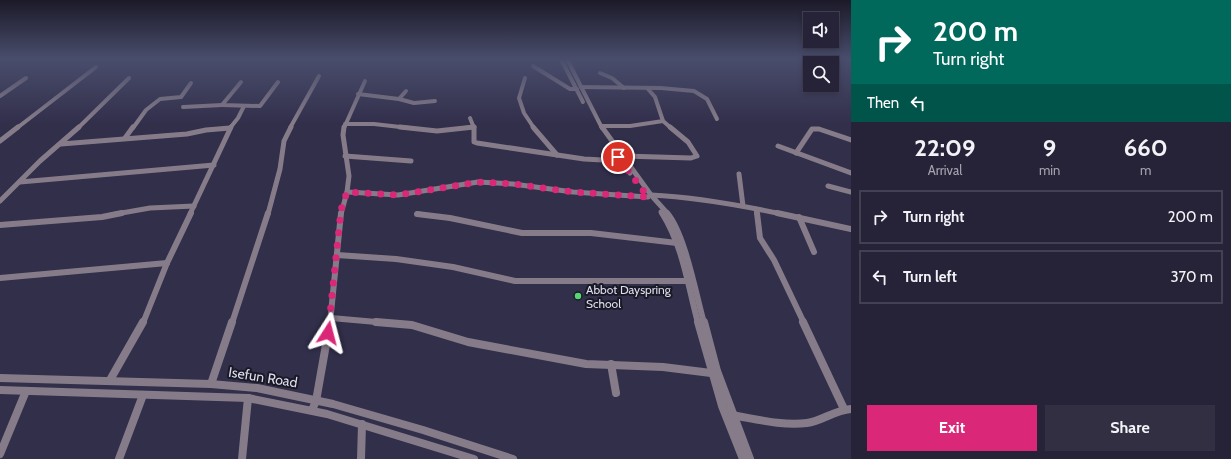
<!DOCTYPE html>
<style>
body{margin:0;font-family:Cabin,sans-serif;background:#322f43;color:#f1f3f6;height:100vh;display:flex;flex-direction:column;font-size:15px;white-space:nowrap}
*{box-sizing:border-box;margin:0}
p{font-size:13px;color:#a4a4ae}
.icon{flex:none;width:22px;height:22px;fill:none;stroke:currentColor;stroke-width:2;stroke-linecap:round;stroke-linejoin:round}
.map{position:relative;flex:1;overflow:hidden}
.panel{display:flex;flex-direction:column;background:#262338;width:380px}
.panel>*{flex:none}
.top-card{background:#00695c;color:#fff;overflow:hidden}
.buttons{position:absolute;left:803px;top:12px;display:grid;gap:8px}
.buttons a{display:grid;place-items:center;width:36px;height:36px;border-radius:0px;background:#262338;box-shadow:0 2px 6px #0003,0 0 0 1px #424053;font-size:20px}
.pin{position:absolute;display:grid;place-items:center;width:34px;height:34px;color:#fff;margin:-17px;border:2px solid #fff;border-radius:50%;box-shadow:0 1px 4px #0007}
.me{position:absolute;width:44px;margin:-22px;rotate:9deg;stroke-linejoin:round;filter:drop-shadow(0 0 3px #0008)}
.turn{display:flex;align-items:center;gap:14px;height:84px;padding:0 16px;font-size:18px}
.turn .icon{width:52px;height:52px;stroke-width:2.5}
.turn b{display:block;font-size:28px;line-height:34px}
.then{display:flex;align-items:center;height:38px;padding:0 16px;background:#0003;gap:8px;font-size:15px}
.eta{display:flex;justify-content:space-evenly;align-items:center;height:68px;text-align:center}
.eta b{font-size:24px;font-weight:800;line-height:28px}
.cta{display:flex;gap:8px;margin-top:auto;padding:8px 16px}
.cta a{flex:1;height:46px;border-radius:0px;background:#db2777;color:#fff;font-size:16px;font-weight:800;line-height:46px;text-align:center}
.cta a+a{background:#322f43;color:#f1f3f6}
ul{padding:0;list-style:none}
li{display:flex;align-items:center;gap:12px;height:54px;margin:0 8px 6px;padding:0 8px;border:2px solid #424053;border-radius:0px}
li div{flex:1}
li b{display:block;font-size:15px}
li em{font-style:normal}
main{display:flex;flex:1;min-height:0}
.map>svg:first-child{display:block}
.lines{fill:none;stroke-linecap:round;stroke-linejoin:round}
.minor-far3{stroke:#867c89;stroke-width:4}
.minor-far2{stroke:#867c89;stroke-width:5}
.minor-far1{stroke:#867c89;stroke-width:6}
.minor{stroke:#867c89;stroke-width:8}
.route{stroke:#db2777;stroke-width:7;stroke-dasharray:0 12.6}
.poi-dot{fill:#56d671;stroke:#1a1926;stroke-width:1.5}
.labels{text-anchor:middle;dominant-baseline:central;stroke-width:4;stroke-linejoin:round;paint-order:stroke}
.poi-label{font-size:12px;fill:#deddef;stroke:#1a1926;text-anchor:start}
.near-street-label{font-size:14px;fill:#deddef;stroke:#1a1926}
</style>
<main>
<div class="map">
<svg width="851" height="459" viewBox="0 0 851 459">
<rect width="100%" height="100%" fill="#322f4b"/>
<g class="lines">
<!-- minor-far3 -->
<g class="minor-far3">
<path d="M 561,59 L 583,102"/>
<path d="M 567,59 L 602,128"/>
<path d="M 533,66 L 570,89 L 577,89"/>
<path d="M 600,73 L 612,78 L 624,88"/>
<path d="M 525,78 L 519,98 L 524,113 L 534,128"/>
<path d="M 241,82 L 222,105 L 260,106 L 278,82"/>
<path d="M 581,87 L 661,88 L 694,91 L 707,99 L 717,119"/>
<path d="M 648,89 L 655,97 L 663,121 L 671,128"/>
<path d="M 358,94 L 399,99 L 406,91"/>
<path d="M 0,96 L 26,78"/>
<path d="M 399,99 L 414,103 L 435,101"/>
<path d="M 183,107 L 222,105"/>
<path d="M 470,118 L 474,128"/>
<path d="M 345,124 L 374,124 L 409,128"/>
<path d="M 601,126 L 630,126 L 663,121"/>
<path d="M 17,128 L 96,67"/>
<path d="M 78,128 L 129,78"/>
<path d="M 133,128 L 146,110 L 160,99 L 181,97 L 191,83"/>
<path d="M 230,128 L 238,118 L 244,106"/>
<path d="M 290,128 L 319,76"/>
<path d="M 344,128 L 365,81"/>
<path d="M 465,128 L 474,127"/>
</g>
<!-- minor-far2 -->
<g class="minor-far2">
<path d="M 400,127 L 437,131 L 474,127"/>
<path d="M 474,127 L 474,142 L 477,143 L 584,159 L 621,161"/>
<path d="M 533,127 L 557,155"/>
<path d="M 602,127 L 651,195 L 668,214"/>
<path d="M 125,138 L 133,127"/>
<path d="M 0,141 L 18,127"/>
<path d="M 61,144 L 187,134 L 206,130 L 230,128"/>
<path d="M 778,146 L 851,173"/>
<path d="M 796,153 L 812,129 L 819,129 L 851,140"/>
<path d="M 617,155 L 630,173"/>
<path d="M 345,156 L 411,161"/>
<path d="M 623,156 L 691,158 L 697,156 L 688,142 L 670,127"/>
<path d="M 739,174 L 743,206"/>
<path d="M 20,182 L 214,165"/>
<path d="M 828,186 L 851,192"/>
<path d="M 347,192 L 398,195 L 478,182 L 513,184 L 573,192 L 648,197"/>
<path d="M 651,195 C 695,197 739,205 782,214"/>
<path d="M 0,201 L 40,161 L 79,127"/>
<path d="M 756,209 L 757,214"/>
<path d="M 661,212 L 663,214"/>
<path d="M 116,214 L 150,208 L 194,206"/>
<path d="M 190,214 L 231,127"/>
<path d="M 268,214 L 280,169 L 284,141 L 291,127"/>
<path d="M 341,214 L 347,192 L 349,176 L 343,135 L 344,127"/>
<path d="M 417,214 L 419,214"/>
</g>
<!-- minor-far1 -->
<g class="minor-far1">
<path d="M 662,213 C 683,246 688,286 698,323"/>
<path d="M 667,213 C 685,234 696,295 704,323"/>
<path d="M 757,213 L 760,238 L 774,260 L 804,323"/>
<path d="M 777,213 L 851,229"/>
<path d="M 417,214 L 450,218 L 522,233 L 591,233 L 677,243"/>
<path d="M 799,217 L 814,252"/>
<path d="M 0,225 L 102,217 L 122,213"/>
<path d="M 337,255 L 396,259 L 453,267 L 515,281 L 687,281"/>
<path d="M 0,278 L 167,263"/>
<path d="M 331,318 L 388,323"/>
<path d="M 143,323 L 167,263 L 191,213"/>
<path d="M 232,323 L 268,213"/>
<path d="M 330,323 L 341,213"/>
</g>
<!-- minor -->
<g class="minor">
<path d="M 376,322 L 412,325 L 468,342 L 586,364 L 663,367 L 711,373"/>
<path d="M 698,322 L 722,406 L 743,459"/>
<path d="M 704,322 L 717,371 L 750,459"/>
<path d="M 803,322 L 844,409"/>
<path d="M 611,364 L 616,393"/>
<path d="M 0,378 L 211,384 L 257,388 L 333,404 L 423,430 L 513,459"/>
<path d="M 110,380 L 143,322"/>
<path d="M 211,384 L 232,322"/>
<path d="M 0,390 L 248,398 L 327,414 L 474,459"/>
<path d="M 312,410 L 316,401 L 330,322"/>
<path d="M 732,415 C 756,419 782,426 807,423 C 822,421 835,410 851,409"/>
<path d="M 0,454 L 26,391"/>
<path d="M 119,459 L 143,395"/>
<path d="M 242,459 L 248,398"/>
<path d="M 361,459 L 362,424"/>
</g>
</g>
<!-- sky -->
<linearGradient id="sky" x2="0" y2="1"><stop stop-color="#1c1a29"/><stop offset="0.48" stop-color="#494d6c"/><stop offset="1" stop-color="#494d6c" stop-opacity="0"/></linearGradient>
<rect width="851" height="123" fill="url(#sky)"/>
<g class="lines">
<!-- route -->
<path class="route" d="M 328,333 L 341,210 L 347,192 L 398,195 L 478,182 L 514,184 L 573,192 L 648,197 L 618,157"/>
</g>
<!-- markers -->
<circle class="poi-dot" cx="578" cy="296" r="4"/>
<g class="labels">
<!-- poi labels -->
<g class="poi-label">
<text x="586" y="289">Abbot Dayspring<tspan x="586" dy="14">School</tspan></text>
</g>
<!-- near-street labels -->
<g class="near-street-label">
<text transform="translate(263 377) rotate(9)">Isefun Road</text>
</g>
</g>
</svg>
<div class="buttons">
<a><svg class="icon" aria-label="sound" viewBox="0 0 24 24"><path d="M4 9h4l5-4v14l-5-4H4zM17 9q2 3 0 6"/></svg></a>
<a><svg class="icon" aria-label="search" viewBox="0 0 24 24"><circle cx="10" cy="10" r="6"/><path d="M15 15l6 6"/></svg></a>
</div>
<div class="pin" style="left:618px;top:157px;background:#d93025"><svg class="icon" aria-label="arrive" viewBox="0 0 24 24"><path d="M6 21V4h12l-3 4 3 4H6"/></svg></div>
<svg class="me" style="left:328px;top:333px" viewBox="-20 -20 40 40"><path d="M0-17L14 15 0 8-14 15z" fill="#db2777" stroke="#fff" stroke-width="4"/></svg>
</div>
<section class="panel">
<div class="top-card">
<div class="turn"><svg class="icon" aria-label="right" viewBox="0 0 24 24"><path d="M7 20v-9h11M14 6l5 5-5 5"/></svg><div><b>200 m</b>Turn right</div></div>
<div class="then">Then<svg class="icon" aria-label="left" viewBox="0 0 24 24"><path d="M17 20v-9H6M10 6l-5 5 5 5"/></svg></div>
</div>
<div class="eta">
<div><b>22:09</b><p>Arrival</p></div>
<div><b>9</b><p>min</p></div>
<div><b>660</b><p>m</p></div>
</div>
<ul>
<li><svg class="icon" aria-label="right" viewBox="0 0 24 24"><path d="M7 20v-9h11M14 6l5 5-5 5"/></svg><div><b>Turn right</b></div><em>200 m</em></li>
<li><svg class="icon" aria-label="left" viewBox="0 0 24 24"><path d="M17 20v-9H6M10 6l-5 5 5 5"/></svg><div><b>Turn left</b></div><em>370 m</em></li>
</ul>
<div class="cta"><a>Exit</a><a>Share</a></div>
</section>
</main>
